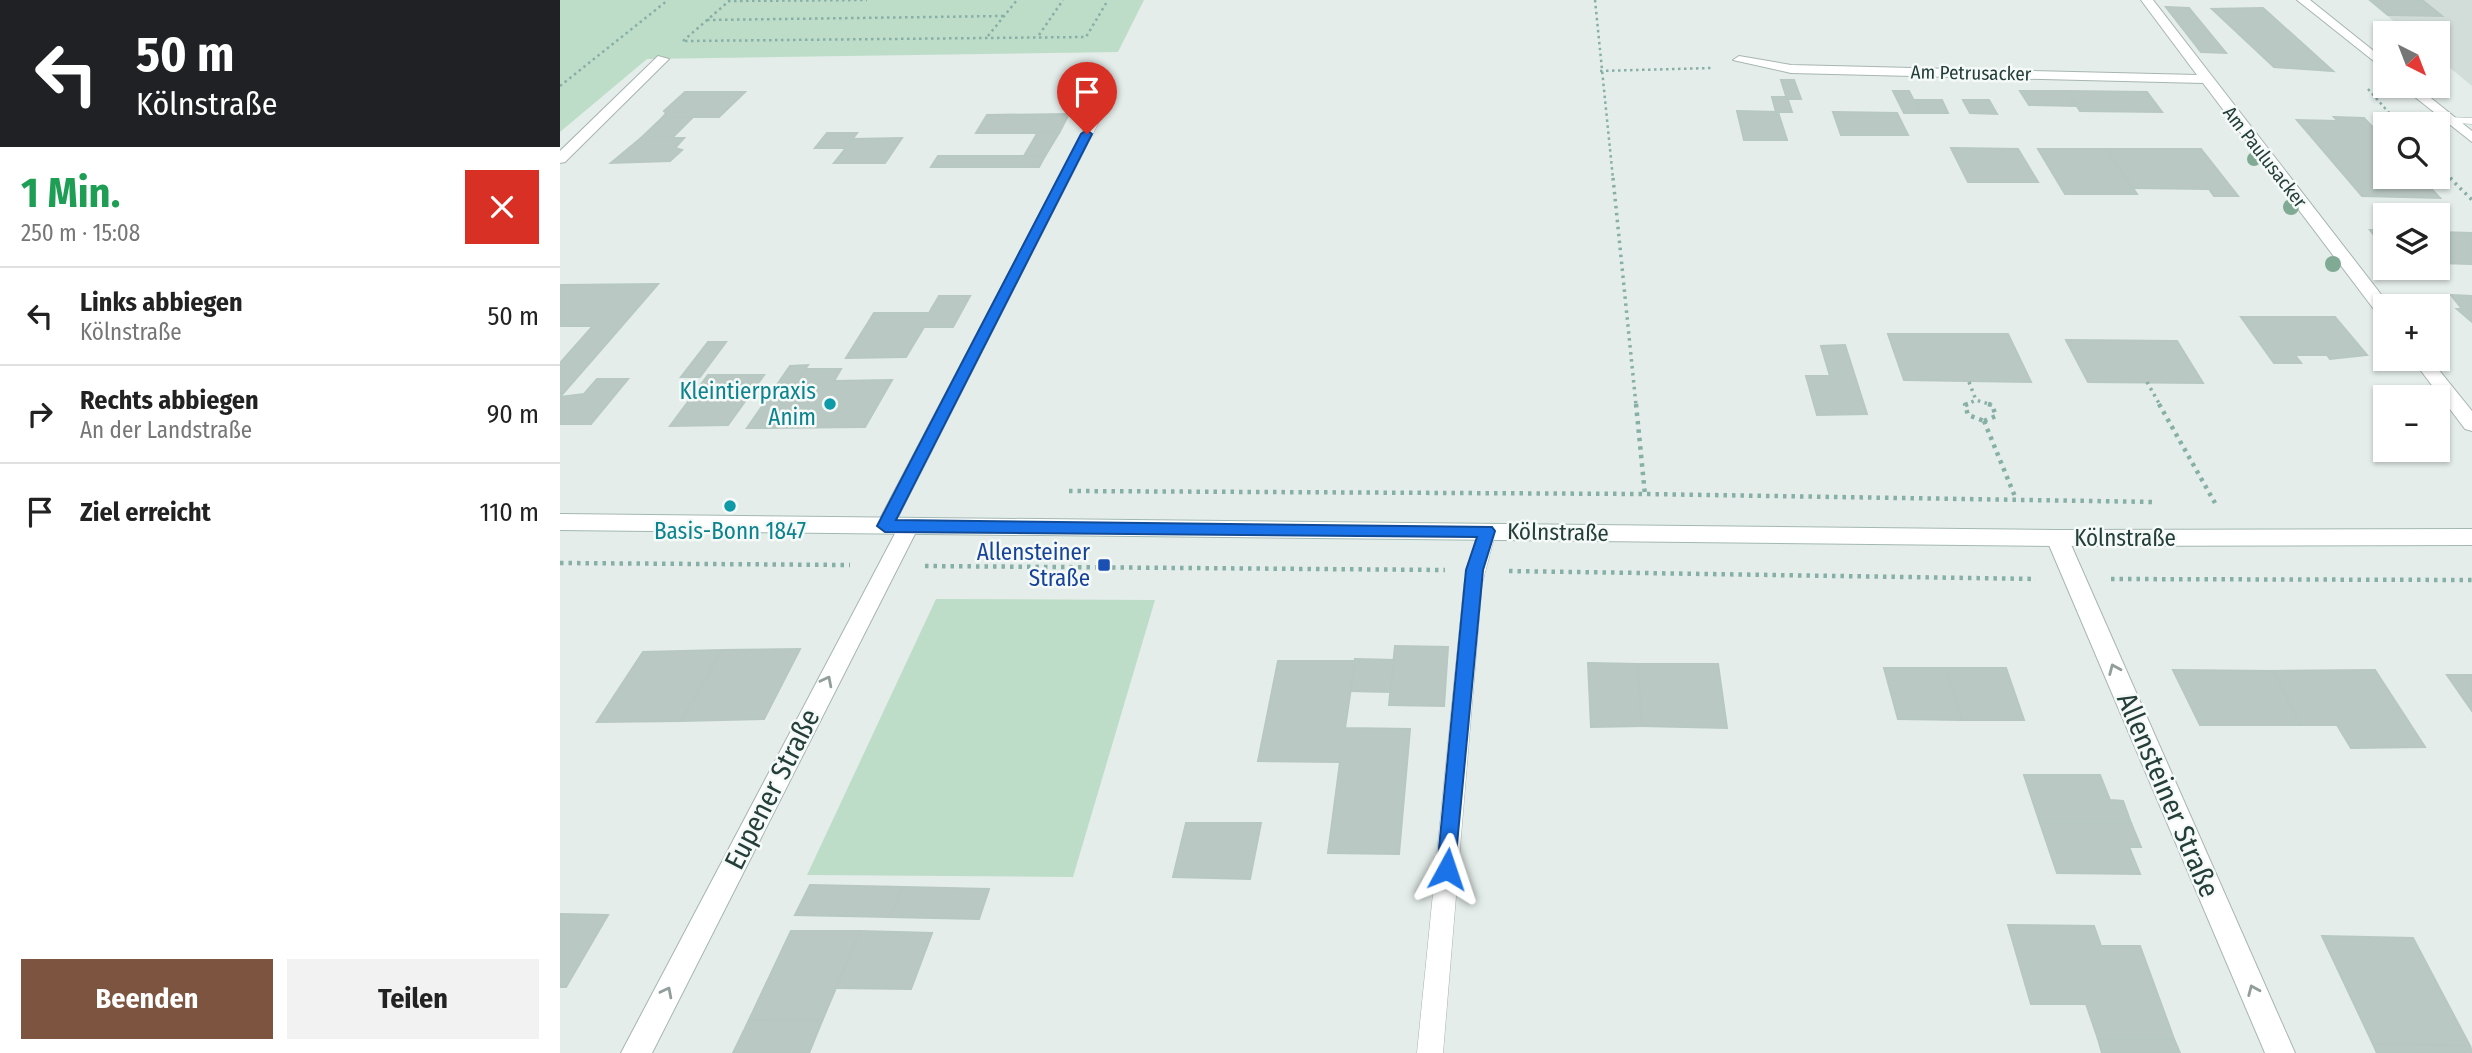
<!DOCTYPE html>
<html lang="de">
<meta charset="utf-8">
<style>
body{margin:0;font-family:"Fira Sans Condensed",sans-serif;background:#f2f2f2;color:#222;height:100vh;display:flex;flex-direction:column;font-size:26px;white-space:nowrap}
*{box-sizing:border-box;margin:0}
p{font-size:23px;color:#767676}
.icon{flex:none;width:38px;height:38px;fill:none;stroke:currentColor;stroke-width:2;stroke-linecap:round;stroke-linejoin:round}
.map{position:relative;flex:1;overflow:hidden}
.sheet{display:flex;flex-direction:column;background:#fff;width:560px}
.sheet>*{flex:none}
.top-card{background:#202124;color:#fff;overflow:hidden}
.needle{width:46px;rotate:138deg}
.fabs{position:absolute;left:1813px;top:21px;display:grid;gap:14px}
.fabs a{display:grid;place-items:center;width:77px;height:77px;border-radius:0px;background:#fff;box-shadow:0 2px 5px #0004;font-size:35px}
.pin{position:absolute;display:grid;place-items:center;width:60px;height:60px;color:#fff;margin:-72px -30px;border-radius:50% 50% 50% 0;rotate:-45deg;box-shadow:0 0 7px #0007}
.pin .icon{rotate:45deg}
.me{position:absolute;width:77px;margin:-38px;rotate:5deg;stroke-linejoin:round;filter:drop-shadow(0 0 5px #0008)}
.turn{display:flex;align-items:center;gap:24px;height:147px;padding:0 21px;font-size:32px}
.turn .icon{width:91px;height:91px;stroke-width:2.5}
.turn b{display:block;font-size:49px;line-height:60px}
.round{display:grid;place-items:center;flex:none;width:74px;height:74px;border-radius:0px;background:#f2f2f2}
.summary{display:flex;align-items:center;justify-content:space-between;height:119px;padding:0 21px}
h1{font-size:42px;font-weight:700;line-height:52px;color:#1e9e55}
.cta{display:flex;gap:14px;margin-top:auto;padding:14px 21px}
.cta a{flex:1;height:80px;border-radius:0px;background:#7d543f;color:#fff;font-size:28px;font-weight:700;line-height:80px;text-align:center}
.cta a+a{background:#f2f2f2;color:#222}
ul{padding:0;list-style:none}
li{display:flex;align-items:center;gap:21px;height:98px;padding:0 21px;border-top:2px solid #e0e0e0}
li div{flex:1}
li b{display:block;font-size:26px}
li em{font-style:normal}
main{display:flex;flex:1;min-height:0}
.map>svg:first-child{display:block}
.built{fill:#d2ddd9}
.green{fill:#beddc9}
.building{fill:#bac8c3;stroke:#b7c7c1;stroke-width:2}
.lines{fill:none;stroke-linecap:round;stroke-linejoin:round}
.service-casing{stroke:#a7b5b1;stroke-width:1}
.minor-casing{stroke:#a7b5b1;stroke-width:2}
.tertiary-casing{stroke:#a7b5b1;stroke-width:2}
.secondary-casing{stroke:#a3b8b2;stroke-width:2}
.path-far2{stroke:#86afa6;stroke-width:2.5;stroke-dasharray:2.5 3.5;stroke-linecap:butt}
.path-far1{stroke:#86afa6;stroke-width:3.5;stroke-dasharray:2.5 4.5;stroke-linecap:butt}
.path{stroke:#86afa6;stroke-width:4.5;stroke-dasharray:3.5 5;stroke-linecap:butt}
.service{fill:#fff;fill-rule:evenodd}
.minor{fill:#fff;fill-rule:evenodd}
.tertiary{fill:#fff;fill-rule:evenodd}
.secondary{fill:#fff;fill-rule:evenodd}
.tree{fill:#81aa95}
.oneway{stroke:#929e9c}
.route{fill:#1a73e8;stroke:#114b97;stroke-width:2}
.culture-dot{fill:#0f9aa8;stroke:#f5faf8;stroke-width:2.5}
.transit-dot{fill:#1a4fb4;stroke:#f5faf8;stroke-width:2.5}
.labels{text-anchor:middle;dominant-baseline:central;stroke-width:5;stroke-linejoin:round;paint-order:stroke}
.far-street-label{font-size:19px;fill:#243e39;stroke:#f5faf8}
.culture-label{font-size:23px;fill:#0d838f;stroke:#f5faf8;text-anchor:end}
.street-label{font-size:23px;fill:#243e39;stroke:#f5faf8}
.transit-label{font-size:23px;fill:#164399;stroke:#f5faf8;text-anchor:end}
.near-street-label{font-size:28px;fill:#243e39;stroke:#f5faf8}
</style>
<main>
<section class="sheet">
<div class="top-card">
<div class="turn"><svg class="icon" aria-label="left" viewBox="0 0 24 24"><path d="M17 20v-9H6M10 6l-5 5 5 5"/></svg><div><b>50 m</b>Kölnstraße</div></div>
</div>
<div class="summary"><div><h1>1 Min.</h1><p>250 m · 15:08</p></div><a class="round" style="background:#d93025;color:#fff"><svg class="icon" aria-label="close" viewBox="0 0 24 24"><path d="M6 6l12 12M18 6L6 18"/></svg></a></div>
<ul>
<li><svg class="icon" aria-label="left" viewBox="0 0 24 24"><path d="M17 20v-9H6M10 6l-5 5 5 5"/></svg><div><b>Links abbiegen</b><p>Kölnstraße</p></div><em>50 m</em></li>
<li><svg class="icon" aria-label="right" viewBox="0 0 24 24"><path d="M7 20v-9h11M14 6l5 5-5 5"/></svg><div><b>Rechts abbiegen</b><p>An der Landstraße</p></div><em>90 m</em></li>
<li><svg class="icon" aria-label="arrive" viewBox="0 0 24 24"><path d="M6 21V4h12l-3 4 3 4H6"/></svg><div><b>Ziel erreicht</b></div><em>110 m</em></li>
</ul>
<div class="cta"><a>Beenden</a><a>Teilen</a></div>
</section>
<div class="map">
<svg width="1912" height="1053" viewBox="0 0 1912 1053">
<rect width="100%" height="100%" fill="#e4edea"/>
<!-- built -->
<path class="built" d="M 1808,0 L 1912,0 L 1912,86 L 1878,58 L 1878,33 L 1848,33 Z"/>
<!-- green -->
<g class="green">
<path d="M 0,0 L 584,0 L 558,52 L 87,59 L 0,132 Z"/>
<path d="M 376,599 L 595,600 L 513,877 L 247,875 Z"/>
</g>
<!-- building -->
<g class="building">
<path d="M 1810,0 L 1862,0 L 1882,16 L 1828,15 Z"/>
<path d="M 1606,7 L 1629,8 L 1666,53 L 1641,52 Z"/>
<path d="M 1703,8 L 1773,71 L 1714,67 L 1652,9 Z"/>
<path d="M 1221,80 L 1234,80 L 1241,99 L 1227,99 Z"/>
<path d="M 1333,91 L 1349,91 L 1360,113 L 1344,113 Z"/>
<path d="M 1460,91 L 1505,91 L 1515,106 L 1469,105 Z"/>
<path d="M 1507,91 L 1587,92 L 1602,112 L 1520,111 Z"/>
<path d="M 125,92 L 185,92 L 159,117 L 103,117 L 106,113 L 104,111 Z"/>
<path d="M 1212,97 L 1227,97 L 1232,112 L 1216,112 Z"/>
<path d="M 1355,100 L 1382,100 L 1388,113 L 1361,113 Z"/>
<path d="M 1403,100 L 1429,100 L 1437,114 L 1410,113 Z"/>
<path d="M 1177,111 L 1218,112 L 1227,140 L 1184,140 Z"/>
<path d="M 1273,112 L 1337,113 L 1348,135 L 1281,135 Z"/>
<path d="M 509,114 L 499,133 L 416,133 L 427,115 Z"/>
<path d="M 103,117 L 133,117 L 112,138 L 81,138 Z"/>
<path d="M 1774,117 L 1804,118 L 1825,140 L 1825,177 L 1860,177 L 1880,198 L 1802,196 L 1737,120 L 1778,121 Z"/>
<path d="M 478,132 L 499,133 L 485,156 L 464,156 Z"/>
<path d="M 267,133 L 297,133 L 286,148 L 255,148 Z"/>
<path d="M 81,138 L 124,138 L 115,148 L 122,150 L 110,161 L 51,163 Z"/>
<path d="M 342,138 L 325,163 L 274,163 L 293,139 Z"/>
<path d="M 1391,148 L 1458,149 L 1478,182 L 1408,182 Z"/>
<path d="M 1478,149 L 1546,149 L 1577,194 L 1505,194 Z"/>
<path d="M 1546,149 L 1641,149 L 1678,196 L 1654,196 L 1649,189 L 1573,188 Z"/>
<path d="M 378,156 L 485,156 L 479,167 L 371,167 Z"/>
<path d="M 1810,230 L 1825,230 L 1825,249 Z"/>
<path d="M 1878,232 L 1912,233 L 1912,264 L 1878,263 Z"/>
<path d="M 98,284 L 47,343 L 0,397 L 0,363 L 33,326 L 0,326 L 0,285 Z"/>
<path d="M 1891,295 L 1912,296 L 1912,322 L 1897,309 L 1902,309 Z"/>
<path d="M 379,296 L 410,296 L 393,327 L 364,327 L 346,357 L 286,358 L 314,313 L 369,313 Z"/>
<path d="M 1681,317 L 1775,317 L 1807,355 L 1770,359 L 1767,355 L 1735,355 L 1741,363 L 1714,363 Z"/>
<path d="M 1328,334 L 1448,334 L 1471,382 L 1344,380 Z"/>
<path d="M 1506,340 L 1617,341 L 1643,383 L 1528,382 Z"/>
<path d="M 148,342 L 166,342 L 140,377 L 121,377 Z"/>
<path d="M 1285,345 L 1307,414 L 1257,415 L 1246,376 L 1270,376 L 1261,346 Z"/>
<path d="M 248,365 L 206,428 L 187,428 L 230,366 Z"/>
<path d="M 245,369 L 281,369 L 274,381 L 332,380 L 305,427 L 206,428 Z"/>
<path d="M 148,375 L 204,375 L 168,425 L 110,426 Z"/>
<path d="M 37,379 L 68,379 L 31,424 L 0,424 L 0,397 L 24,394 Z"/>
<path d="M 835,646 L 888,647 L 884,706 L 829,705 Z"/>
<path d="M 240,649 L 204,719 L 121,721 L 162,650 Z"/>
<path d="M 162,650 L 121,721 L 37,722 L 83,652 Z"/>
<path d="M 795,659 L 834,660 L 830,692 L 790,691 Z"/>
<path d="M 718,661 L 795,661 L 785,728 L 850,729 L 839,854 L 768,853 L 780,762 L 698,761 Z"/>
<path d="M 1028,663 L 1078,664 L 1082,726 L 1031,727 Z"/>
<path d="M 1078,664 L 1158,664 L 1167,728 L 1082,726 Z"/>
<path d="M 1324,668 L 1385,668 L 1402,720 L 1338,719 Z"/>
<path d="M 1385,668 L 1446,668 L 1464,720 L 1402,720 Z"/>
<path d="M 1613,670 L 1713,671 L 1741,725 L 1640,725 Z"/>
<path d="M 1815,670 L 1865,747 L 1791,748 L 1777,725 L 1741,725 L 1713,671 Z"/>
<path d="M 1887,675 L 1912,675 L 1912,711 Z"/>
<path d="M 1464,775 L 1540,775 L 1550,800 L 1563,801 L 1571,823 L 1480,823 Z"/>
<path d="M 626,823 L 701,823 L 690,879 L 613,877 Z"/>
<path d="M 1480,823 L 1571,823 L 1581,847 L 1569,847 L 1580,874 L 1497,873 Z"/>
<path d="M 250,885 L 343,887 L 330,917 L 235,915 Z"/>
<path d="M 343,887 L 429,889 L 419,919 L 330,917 Z"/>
<path d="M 0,914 L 48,915 L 6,987 L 0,987 Z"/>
<path d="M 1448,925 L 1534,926 L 1541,946 L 1580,946 L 1614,1039 L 1538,1039 L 1526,1004 L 1471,1004 Z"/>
<path d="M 231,931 L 300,931 L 262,1021 L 189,1020 Z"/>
<path d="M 300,931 L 372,933 L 351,989 L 276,988 Z"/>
<path d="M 1762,936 L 1853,938 L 1910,1046 L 1813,1044 Z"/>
<path d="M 189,1020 L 262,1021 L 249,1053 L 173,1053 Z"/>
<path d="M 1538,1039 L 1614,1039 L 1620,1053 L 1542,1053 Z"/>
<path d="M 1813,1044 L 1910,1046 L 1912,1053 L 1817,1053 Z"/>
</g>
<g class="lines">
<defs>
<g id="service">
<path d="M 535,108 L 545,110 L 334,526 L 331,531 L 319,531 L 316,526 Z"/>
<path d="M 1888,117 L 1912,118 L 1912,124 L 1884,122 L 1884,118 Z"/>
<path d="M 927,524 L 933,526 L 936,531 L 922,584 L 883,1053 L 857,1053 L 904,584 L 918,531 L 921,526 Z"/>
</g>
<g id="minor">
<path d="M 1581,0 L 1593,0 L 1830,306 L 1825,306 L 1825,317 L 1819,316 L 1643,83 L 1231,73 L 1173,60 L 1179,56 L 1231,65 L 1637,75 Z"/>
<path d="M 98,56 L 109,59 L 5,162 L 0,163 L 0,151 Z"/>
<path d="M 1852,359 L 1870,359 L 1912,411 L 1912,431 L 1905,429 Z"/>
<path d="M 349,518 L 356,520 L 359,526 L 92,1053 L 61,1053 L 339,526 L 342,520 Z"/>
<path d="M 1497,530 L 1504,532 L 1508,538 L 1735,1053 L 1705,1053 L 1486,538 L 1490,532 Z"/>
</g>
<g id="tertiary">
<path d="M 1737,0 L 1750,0 L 1825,60 L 1825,70 Z"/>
<path d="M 1841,86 L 1856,86 L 1912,131 L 1912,142 Z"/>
</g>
<path id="secondary" d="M 0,514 L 1497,530 L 1912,529 L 1912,545 L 1497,546 L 0,530 Z"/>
</defs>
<!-- service casing -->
<use href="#service" class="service-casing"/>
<!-- minor casing -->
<use href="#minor" class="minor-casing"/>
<!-- tertiary casing -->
<use href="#tertiary" class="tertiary-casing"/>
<!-- secondary casing -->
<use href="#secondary" class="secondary-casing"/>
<!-- path-far2 -->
<g class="path-far2">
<path d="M 1035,0 L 1053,179"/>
<path d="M 168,1 L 307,0"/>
<path d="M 147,20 L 444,16"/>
<path d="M 479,35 L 503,0"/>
<path d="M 428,36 L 457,0"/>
<path d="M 123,41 L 169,1"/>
<path d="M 125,41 L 526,37 L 548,0"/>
<path d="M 1040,71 L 1151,68"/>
<path d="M 0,86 L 108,0"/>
<path d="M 1808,89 L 1839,124"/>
<path d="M 1878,165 L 1892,179"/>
</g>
<!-- path-far1 -->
<g class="path-far1">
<path d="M 1053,178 L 1076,405"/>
<path d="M 1890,178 L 1912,200"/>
<path d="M 1409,382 L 1416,400"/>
<path d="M 1587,382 L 1600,405"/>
<path d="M 1405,405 L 1416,400 L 1432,405"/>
</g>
<!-- path -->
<g class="path">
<path d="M 1076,404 L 1085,495"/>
<path d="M 1408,404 L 1405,405 L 1408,415 L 1424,421"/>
<path d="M 1599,404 L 1655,503"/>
<path d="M 1424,421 L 1456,499"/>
<path d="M 1424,421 L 1436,416 L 1432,405 L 1428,404"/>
<path d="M 509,491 L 1084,494 L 1596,502"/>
<path d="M 0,563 L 290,565"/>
<path d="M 365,566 L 885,570"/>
<path d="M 949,571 L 1476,579"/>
<path d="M 1551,579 L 1912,580"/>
</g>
<!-- service -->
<use href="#service" class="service"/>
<!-- minor -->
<use href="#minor" class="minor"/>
<!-- tertiary -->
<use href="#tertiary" class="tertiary"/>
<!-- secondary -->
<use href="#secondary" class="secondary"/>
</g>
<!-- trees -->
<g class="tree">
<circle cx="1694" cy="159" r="7"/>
<circle cx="1731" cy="207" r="8"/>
<circle cx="1773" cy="264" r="8"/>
</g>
<!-- one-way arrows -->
<defs><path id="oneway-chevron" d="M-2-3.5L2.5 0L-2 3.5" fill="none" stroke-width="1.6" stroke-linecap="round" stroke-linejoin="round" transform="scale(1.75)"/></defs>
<g class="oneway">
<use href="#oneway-chevron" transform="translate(1554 669) rotate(-113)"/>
<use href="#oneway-chevron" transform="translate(267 681) rotate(-63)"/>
<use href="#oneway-chevron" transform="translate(1693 990) rotate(-113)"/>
<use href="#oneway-chevron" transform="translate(107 992) rotate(-63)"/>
</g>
<!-- route -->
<path class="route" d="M 527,130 L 532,134 L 336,520 L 932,527 L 935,531 L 923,570 L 894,876 L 887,879 L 880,876 L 877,869 L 906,570 L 917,537 L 325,532 L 317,526 L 521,134 Z"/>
<!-- markers -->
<g class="culture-dot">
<circle cx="270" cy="404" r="7"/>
<circle cx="170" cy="506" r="7"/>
</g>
<rect class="transit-dot" x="537" y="558" width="14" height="14" rx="3.5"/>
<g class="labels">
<!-- far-street labels -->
<g class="far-street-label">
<text transform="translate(1411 73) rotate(1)">Am Petrusacker</text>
<text transform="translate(1705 157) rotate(52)">Am Paulusacker</text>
</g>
<!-- culture labels -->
<g class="culture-label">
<text x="256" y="391">Kleintierpraxis<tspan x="256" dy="26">Anim</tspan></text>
<text x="170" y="531" text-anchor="middle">Basis-Bonn 1847</text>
</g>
<!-- street labels -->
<g class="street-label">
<text transform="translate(998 532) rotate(1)">Kölnstraße</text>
<text x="1565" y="538">Kölnstraße</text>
</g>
<!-- transit labels -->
<g class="transit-label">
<text x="530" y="552">Allensteiner<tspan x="530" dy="26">Straße</tspan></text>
</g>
<!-- near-street labels -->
<g class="near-street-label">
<text transform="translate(212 789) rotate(-63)">Eupener Straße</text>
<text transform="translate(1608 795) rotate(67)">Allensteiner Straße</text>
</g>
</g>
</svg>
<div class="fabs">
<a><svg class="needle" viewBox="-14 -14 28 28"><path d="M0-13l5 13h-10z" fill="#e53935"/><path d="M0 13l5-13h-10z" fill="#767676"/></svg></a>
<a><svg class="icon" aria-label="search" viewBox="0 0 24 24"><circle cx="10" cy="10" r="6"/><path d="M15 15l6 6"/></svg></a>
<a><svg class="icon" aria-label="layers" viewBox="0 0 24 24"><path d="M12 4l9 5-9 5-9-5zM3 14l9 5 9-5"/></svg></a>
<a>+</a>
<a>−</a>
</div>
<div class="pin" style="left:527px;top:134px;background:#d93025"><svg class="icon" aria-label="arrive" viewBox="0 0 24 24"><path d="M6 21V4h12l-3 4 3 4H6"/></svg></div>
<svg class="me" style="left:887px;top:869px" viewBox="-20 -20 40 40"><path d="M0-17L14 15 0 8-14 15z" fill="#1a73e8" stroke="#fff" stroke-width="4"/></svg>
</div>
</main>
